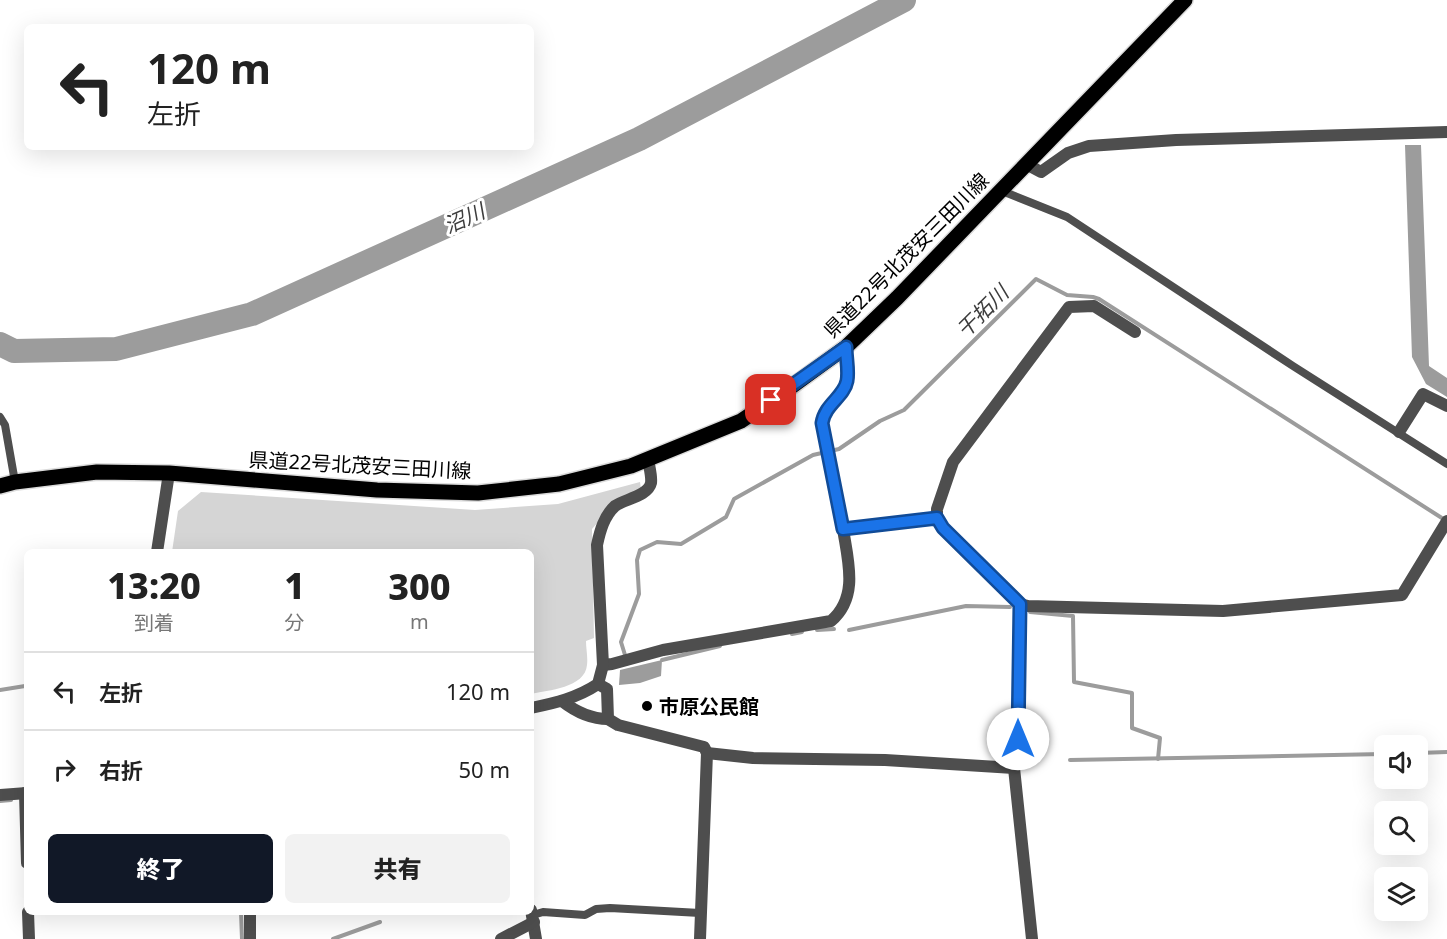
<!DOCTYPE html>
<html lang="ja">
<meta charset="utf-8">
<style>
body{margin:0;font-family:"Noto Sans","Noto Sans JP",sans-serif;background:#f2f2f2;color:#222;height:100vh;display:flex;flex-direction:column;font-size:22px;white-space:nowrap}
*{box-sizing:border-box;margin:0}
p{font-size:20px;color:#767676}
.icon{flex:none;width:33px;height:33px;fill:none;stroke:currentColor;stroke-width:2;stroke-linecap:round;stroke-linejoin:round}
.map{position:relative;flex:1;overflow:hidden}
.sheet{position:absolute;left:24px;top:549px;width:510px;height:366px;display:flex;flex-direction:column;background:#fff;border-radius:9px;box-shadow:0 6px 24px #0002}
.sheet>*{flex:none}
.top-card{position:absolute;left:24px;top:24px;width:510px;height:126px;border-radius:9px;box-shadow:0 6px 24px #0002;background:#fff;color:#222;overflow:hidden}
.fabs{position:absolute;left:1374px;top:735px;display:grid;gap:12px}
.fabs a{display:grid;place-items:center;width:54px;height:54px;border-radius:9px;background:#fff;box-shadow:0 6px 24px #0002;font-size:30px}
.pin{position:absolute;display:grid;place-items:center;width:51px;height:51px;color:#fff;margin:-26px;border-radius:12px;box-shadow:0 3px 9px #0006}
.me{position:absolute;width:66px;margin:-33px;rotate:0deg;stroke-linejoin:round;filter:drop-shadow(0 0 4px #0008)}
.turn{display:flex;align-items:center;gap:21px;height:126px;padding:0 24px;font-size:27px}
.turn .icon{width:78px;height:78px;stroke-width:2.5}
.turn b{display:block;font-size:42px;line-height:51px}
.eta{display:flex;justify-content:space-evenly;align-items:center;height:102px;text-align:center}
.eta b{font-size:36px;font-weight:800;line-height:42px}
.cta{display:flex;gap:12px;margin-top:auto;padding:12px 24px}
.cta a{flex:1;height:69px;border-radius:9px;background:#111827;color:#fff;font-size:24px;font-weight:800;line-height:69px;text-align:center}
.cta a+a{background:#f2f2f2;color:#222}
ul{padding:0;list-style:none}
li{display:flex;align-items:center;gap:18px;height:78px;padding:0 24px;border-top:2px solid #e0e0e0}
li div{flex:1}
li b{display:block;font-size:22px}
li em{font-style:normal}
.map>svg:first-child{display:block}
.green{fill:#d5d5d5}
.water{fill:#9c9c9c}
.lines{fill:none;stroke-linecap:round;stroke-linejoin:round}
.stream{stroke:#9c9c9c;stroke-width:4}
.river{stroke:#9c9c9c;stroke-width:24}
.primary-casing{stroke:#dbdbdb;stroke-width:18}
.service{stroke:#4e4e4e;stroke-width:8}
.minor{stroke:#4e4e4e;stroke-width:12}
.primary{stroke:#000;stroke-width:15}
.route-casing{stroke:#114b97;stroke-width:15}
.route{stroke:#1a73e8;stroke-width:10}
.poi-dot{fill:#000;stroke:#fff;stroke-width:2}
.labels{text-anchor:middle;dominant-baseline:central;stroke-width:6;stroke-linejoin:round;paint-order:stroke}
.street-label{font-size:20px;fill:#000;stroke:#fff}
.poi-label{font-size:20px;font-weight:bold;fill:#000;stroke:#fff;text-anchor:start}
.water-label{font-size:21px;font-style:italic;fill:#3d3d3d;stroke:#fff}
</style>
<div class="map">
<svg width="1447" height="939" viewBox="0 0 1447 939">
<rect width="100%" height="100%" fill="#fff"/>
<!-- green -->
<path class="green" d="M 640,482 L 641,489 L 615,503 L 592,529 L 594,638 L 586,641 C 586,649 588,657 587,665 C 585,688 548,690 531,694 L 531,552 L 172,552 L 178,511 L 201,492 L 475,510 L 558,504 Z"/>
<!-- water -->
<g class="water">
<path d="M 1405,145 L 1421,145 L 1429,366 L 1447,378 L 1447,397 L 1426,384 L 1412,357 Z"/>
<path d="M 662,660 L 661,676 L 640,683 L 619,685 L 620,670 Z"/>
</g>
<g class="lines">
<!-- stream -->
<g class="stream">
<path d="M 1030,612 L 1073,616 L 1074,682 L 1132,693 L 1132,728 L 1160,738 L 1158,759"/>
<path d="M 817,630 L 834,629"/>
<path d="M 849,630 L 966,606 L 1010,607"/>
<path d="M 792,634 L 802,632"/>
<path d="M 625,655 L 621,642 L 639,594 L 637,560 L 640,550 L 657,542 L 681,544 L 726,517 L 734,499 L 813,455 L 839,449 L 880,421 L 904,410 L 1036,279 L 1067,295 L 1093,297 L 1099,299 L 1445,520"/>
<path d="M 662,660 L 720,646"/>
<path d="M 0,690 L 25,686"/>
<path d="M 1418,753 L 1447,752"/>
<path d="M 1070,760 L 1384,754"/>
<path d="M 0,801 L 11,800"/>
<path d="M 241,912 L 242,939"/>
<path d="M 333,939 L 380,922"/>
</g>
<!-- river -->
<path class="river" d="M 0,344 L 14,351 L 116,349 L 252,314 L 639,139 L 904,0"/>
<defs>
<path id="primary" d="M 0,486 L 15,482 L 97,472 L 169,473 L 377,490 L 478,493 L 559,484 L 631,466 L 741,421 L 787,390 L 846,347 L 897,298 L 1185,0"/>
</defs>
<!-- primary casing -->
<use href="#primary" class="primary-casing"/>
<!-- service -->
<g class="service">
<path d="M 1002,191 L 1067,217 L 1293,366 L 1447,464"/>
<path d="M 0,417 L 5,425 L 15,482"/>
<path d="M 533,915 L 543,912 L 585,915 L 596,909 L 610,908 L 700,913"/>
</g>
<!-- minor -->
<g class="minor">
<path d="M 1026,164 L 1041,172 L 1068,153 L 1089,146 L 1176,140 L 1447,132"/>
<path d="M 846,347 C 846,358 848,371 847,381 C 844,397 825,403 822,423 L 843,529 L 937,518 L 943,528 L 1020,604 L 1028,606 L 1223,611 L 1402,595 L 1447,521"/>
<path d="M 1399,432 L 1423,394 L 1447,406"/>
<path d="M 937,518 L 937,509 L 953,462 L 1069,307 L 1094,306 L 1135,332"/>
<path d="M 157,552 L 169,473"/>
<path d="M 1020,604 L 1019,739 L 1014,768 L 1032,939"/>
<path d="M 603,665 L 612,664 L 663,650 L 831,621 C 859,597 848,561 843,529"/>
<path d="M 598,684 L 607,689 L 608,719 L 618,725 L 704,747 L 707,753 L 700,939"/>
<path d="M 562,701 C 576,712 590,719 608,719"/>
<path d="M 531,708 C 555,703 577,698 598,684 L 603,665 L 597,545 C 600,531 604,516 615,506 C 625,499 648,496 651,483 C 652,476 649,466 648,459"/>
<path d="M 707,753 L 753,758 L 885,760 L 1014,768"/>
<path d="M 25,793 L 27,863"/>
<path d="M 0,795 L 27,793"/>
<path d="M 531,910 L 536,939"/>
<path d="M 28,912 L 29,939"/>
<path d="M 250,912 L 250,939"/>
<path d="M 501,939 L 534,922"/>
</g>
<!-- primary -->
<use href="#primary" class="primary"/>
</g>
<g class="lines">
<defs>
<path id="route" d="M 771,400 L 846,347 C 846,358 849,371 847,381 C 844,397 825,404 822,423 L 843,529 L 937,518 L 943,528 L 1020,604 L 1018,739"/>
</defs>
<!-- route casing -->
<use href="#route" class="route-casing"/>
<!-- route -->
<use href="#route" class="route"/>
</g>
<!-- markers -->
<circle class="poi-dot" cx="647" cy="706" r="6"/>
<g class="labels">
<!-- street labels -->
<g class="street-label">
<text transform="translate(906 255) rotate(-45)">県道22号北茂安三田川線</text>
<text transform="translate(360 465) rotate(3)">県道22号北茂安三田川線</text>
</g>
<!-- poi labels -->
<g class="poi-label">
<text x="659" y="706">市原公民館</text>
</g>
<!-- water labels -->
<g class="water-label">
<text transform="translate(464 218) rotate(-24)">沼川</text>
<text transform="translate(982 311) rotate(-45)">干拓川</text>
</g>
</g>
</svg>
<div class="fabs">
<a><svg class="icon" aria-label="sound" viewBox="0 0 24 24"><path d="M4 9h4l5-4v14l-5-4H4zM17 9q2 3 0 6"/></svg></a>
<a><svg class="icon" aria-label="search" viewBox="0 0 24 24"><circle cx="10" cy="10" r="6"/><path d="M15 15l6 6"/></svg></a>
<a><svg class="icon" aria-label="layers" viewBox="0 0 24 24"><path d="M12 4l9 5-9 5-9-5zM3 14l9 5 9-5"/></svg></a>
</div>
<div class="pin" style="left:771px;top:400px;background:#d93025"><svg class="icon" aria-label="arrive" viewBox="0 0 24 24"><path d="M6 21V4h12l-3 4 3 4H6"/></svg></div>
<svg class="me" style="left:1018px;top:739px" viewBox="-20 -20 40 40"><circle r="19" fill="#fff"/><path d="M0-13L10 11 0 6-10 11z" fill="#1a73e8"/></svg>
<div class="top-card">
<div class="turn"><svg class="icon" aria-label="left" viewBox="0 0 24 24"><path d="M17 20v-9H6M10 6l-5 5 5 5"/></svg><div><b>120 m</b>左折</div></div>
</div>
<section class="sheet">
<div class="eta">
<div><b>13:20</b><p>到着</p></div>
<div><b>1</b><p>分</p></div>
<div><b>300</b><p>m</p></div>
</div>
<ul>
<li><svg class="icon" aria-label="left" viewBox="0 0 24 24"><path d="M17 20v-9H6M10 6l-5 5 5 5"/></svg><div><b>左折</b></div><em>120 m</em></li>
<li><svg class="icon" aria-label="right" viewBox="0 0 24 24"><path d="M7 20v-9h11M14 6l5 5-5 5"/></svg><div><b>右折</b></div><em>50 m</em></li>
</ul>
<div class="cta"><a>終了</a><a>共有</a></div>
</section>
</div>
